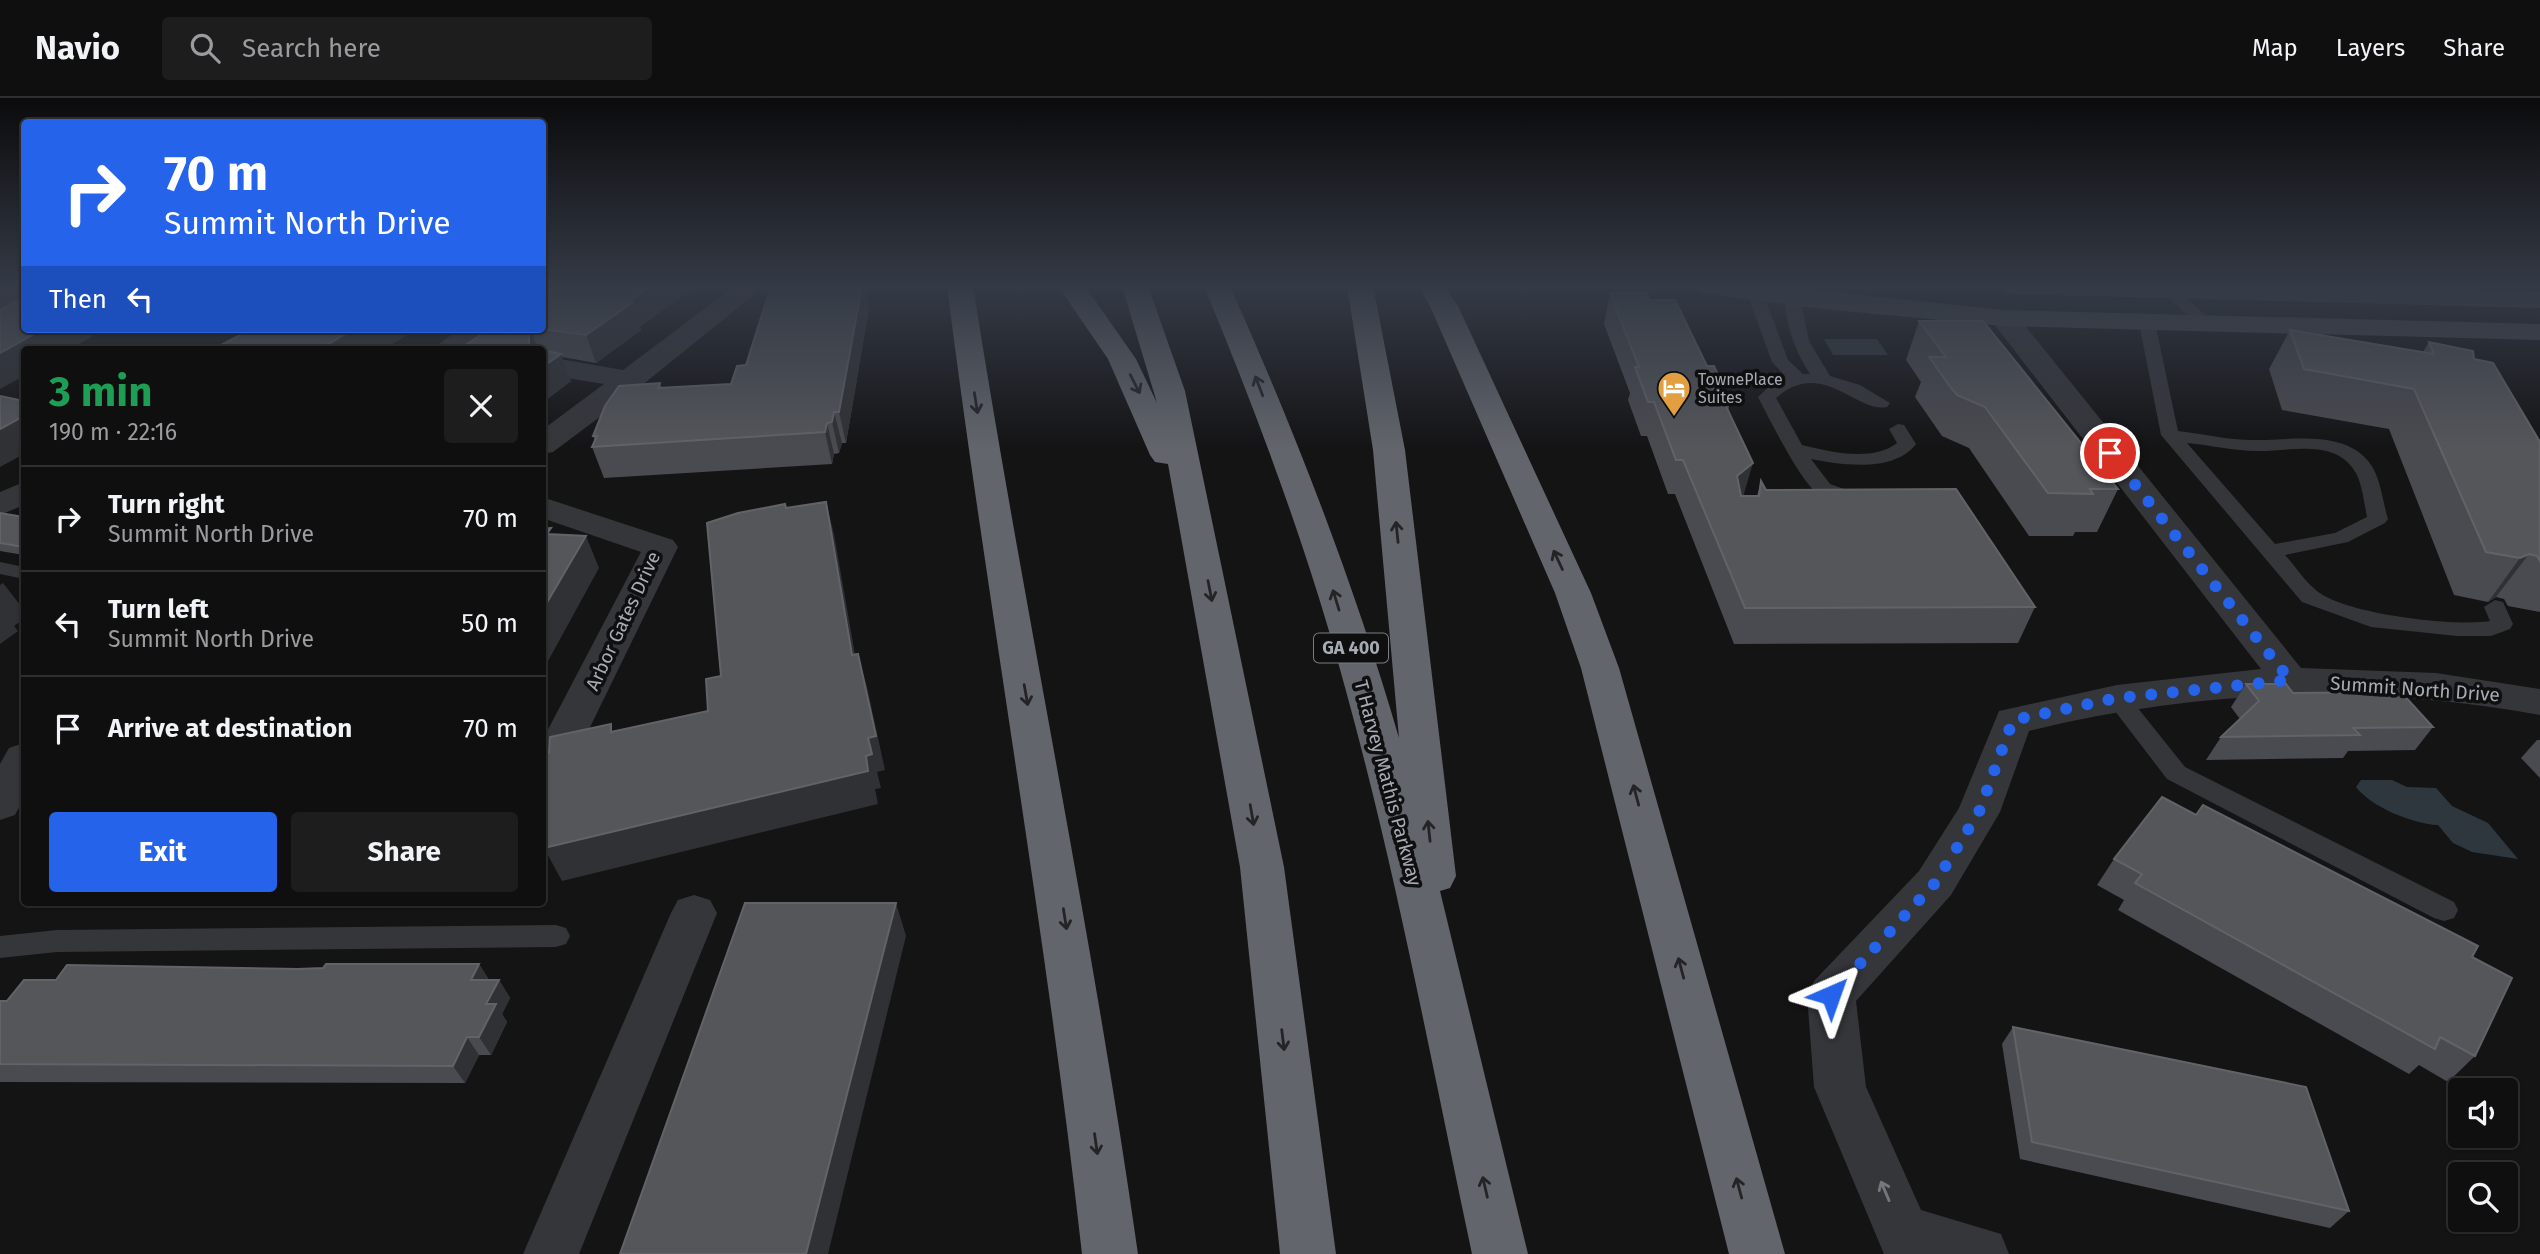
<!DOCTYPE html>
<meta charset="utf-8">
<style>
body{margin:0;font-family:"Fira Sans",sans-serif;background:#1d1d1e;color:#f1f3f6;height:100vh;display:flex;flex-direction:column;font-size:26px;white-space:nowrap}
*{box-sizing:border-box;margin:0}
p{font-size:23px;color:#9b9c9f}
.icon{flex:none;width:38px;height:38px;fill:none;stroke:currentColor;stroke-width:2;stroke-linecap:round;stroke-linejoin:round}
.map{position:relative;flex:1;overflow:hidden}
.drawer{position:absolute;left:21px;top:248px;width:525px;height:560px;display:flex;flex-direction:column;background:#0f0f10;border-radius:7px;box-shadow:0 2px 5px #0004,0 0 0 2px #2f2f30}
.drawer>*{flex:none}
.hud{position:absolute;left:21px;top:21px;width:525px;height:214px;border-radius:7px;box-shadow:0 2px 5px #0004,0 0 0 2px #2f2f30;background:#2563eb;color:#fff;overflow:hidden}
.fabs{position:absolute;left:2448px;top:980px;display:grid;gap:14px}
.fabs a{display:grid;place-items:center;width:70px;height:70px;border-radius:7px;background:#0f0f10;box-shadow:0 2px 5px #0004,0 0 0 2px #2f2f30;font-size:35px}
.pin{position:absolute;display:grid;place-items:center;width:60px;height:60px;color:#fff;margin:-30px;border:4px solid #fff;border-radius:50%;box-shadow:0 2px 7px #0007}
.me{position:absolute;width:77px;margin:-38px;rotate:43deg;stroke-linejoin:round;filter:drop-shadow(0 0 5px #0008)}
.turn{display:flex;align-items:center;gap:24px;height:147px;padding:0 28px;font-size:32px}
.turn .icon{width:91px;height:91px;stroke-width:2.5}
.turn b{display:block;font-size:49px;line-height:60px}
.then{display:flex;align-items:center;height:66px;padding:0 28px;background:#0003;gap:14px;font-size:26px}
.round{display:grid;place-items:center;flex:none;width:74px;height:74px;border-radius:7px;background:#1d1d1e}
.overview{display:flex;align-items:center;justify-content:space-between;height:119px;padding:0 28px}
h1{font-size:42px;font-weight:700;line-height:52px;color:#1e9e55}
.button{display:flex;gap:14px;margin-top:auto;padding:14px 28px}
.button a{flex:1;height:80px;border-radius:7px;background:#2563eb;color:#fff;font-size:28px;font-weight:700;line-height:80px;text-align:center}
.button a+a{background:#1d1d1e;color:#f1f3f6}
ul{padding:0;list-style:none}
li{display:flex;align-items:center;gap:21px;height:105px;padding:0 28px;border-top:2px solid #2f2f30}
li div{flex:1}
li b{display:block;font-size:26px}
li em{font-style:normal}
header{display:flex;align-items:center;gap:42px;box-sizing:border-box;height:98px;padding:0 35px;background:#0f0f10;border-bottom:2px solid #2f2f30}
header strong{font-size:33px}
nav{display:flex;gap:38px;margin-inline-start:auto;font-size:24px}
.search{width:490px;height:63px;background:#1d1d1e;display:flex;align-items:center;gap:18px;box-sizing:border-box;padding:0 24px;border-radius:7px;color:#9b9c9f;font-size:26px}
.map>svg:first-child{display:block}
.water{fill:#2e373d}
.lines{fill:none;stroke-linecap:round;stroke-linejoin:round}
.service{fill:#35363a;fill-rule:evenodd}
.minor{fill:#35363a;fill-rule:evenodd}
.secondary{fill:#43454a;fill-rule:evenodd}
.motorway{fill:#62656b;fill-rule:evenodd}
.wall{fill:#4a4b50}
.shaded-wall{fill:#303134}
.building{fill:#54565a;stroke:#616368;stroke-width:2}
.oneway{stroke:#242427}
.oneway2{stroke:#74777d}
.route{stroke:#2563eb;stroke-width:12;stroke-dasharray:0 21.6}
.labels{text-anchor:middle;dominant-baseline:central;stroke-width:7;stroke-linejoin:round;paint-order:stroke}
.far-poi-label{font-size:16px;fill:#a7acb4;stroke:#0f0f10;text-anchor:start}
.shield{fill:#0f0f10;stroke:#797d83;stroke-width:2}
.shield-label{font-size:18px;font-weight:bold;fill:#a7acb4}
.street-label{font-size:19px;fill:#a7acb4;stroke:#0f0f10}
</style>
<header>
<strong>Navio</strong>
<div class="search"><svg class="icon" aria-label="search" viewBox="0 0 24 24"><circle cx="10" cy="10" r="6"/><path d="M15 15l6 6"/></svg>Search here</div>
<nav><a>Map</a><a>Layers</a><a>Share</a></nav>
</header>
<div class="map">
<svg width="2540" height="1156" viewBox="0 0 2540 1156">
<rect width="100%" height="100%" fill="#141415"/>
<!-- water -->
<g class="water">
<path d="M 1824,241 L 1877,241 L 1888,257 L 1833,257 Z"/>
<path d="M 2361,682 L 2392,682 L 2407,689 L 2436,690 L 2452,708 L 2488,725 L 2518,761 L 2472,754 L 2453,745 L 2438,727 C 2413,726 2371,709 2356,689 Z"/>
</g>
<g class="lines">
<!-- service -->
<g class="service">
<path d="M 2157,188 L 2174,188 L 2211,223 L 2211,229 L 2199,229 Z"/>
<path d="M 1755,190 L 1763,195 L 1788,262 L 1803,276 L 1810,276 C 1794,252 1787,228 1784,200 L 1792,195 L 1800,200 L 1809,243 L 1830,278 L 1860,287 L 1890,305 L 1887,309 C 1857,316 1822,259 1776,300 L 1802,347 C 1830,354 1873,364 1897,345 L 1889,331 L 1898,326 L 1904,327 L 1916,346 C 1894,375 1842,367 1811,361 L 1830,386 L 1864,398 L 1867,402 L 1864,406 C 1853,409 1826,401 1816,394 C 1799,381 1769,320 1758,299 L 1773,285 L 1786,279 L 1772,264 L 1747,195 Z"/>
<path d="M 2147,220 L 2155,225 L 2178,333 C 2204,336 2232,343 2258,342 C 2294,342 2350,331 2373,370 C 2381,384 2383,405 2388,421 L 2385,425 L 2348,444 L 2285,457 C 2295,468 2305,484 2317,493 C 2345,516 2454,529 2490,523 L 2484,509 L 2495,502 L 2503,504 L 2513,526 L 2510,531 L 2491,538 L 2457,538 L 2371,529 L 2302,504 L 2161,337 L 2139,225 ZM 2187,345 C 2210,347 2234,353 2257,353 C 2287,354 2333,340 2354,372 C 2362,383 2364,405 2367,419 L 2335,435 L 2275,446 Z"/>
<path d="M 0,464 L 24,469 L 24,481 L 0,476 Z"/>
<path d="M 2117,592 L 2125,594 L 2185,669 L 2454,804 L 2458,812 L 2454,820 L 2444,823 L 2434,820 L 2167,681 L 2105,600 L 2109,594 Z"/>
<path d="M 556,827 L 566,830 L 570,838 L 566,846 L 556,849 L 57,854 L 0,860 L 0,838 L 57,832 Z"/>
</g>
<!-- minor -->
<g class="minor">
<path d="M 6,188 L 24,188 L 24,200 L 0,211 L 0,192 Z"/>
<path d="M 542,188 L 558,188 L 551,196 L 542,198 Z"/>
<path d="M 735,188 L 765,188 L 641,288 L 553,354 L 542,356 L 542,332 L 604,286 L 542,276 L 542,258 L 623,272 Z"/>
<path d="M 2004,212 L 2014,214 L 2301,570 L 2436,575 L 2540,591 L 2540,617 C 2369,586 2199,591 2029,633 L 2000,714 L 1951,797 L 1856,903 L 1866,989 L 1921,1112 L 2001,1136 L 2009,1156 L 1884,1156 L 1814,989 L 1807,897 L 1814,883 L 1919,773 L 1959,710 L 1999,613 L 2117,587 L 2261,571 L 1994,226 L 1990,220 L 1994,214 Z"/>
<path d="M 459,231 L 492,231 L 464,252 L 431,252 Z"/>
<path d="M 24,384 L 24,407 L 0,417 L 0,394 Z"/>
<path d="M 542,399 L 673,442 L 678,449 L 574,662 L 542,676 L 542,643 L 641,454 L 542,420 Z"/>
<path d="M 24,645 L 24,700 L 15,717 L 0,722 L 0,666 L 9,650 Z"/>
<path d="M 694,797 L 710,802 L 717,815 L 579,1156 L 523,1156 L 671,815 L 678,802 Z"/>
</g>
<!-- secondary -->
<g class="secondary">
<path d="M 1695,188 L 1773,188 L 2004,212 L 2540,226 L 2540,242 L 2004,228 L 1823,211 L 1708,196 L 1699,194 Z"/>
<path d="M 2001,188 L 2331,188 L 2540,194 L 2540,210 L 2014,196 L 2005,194 Z"/>
</g>
<!-- motorway -->
<g class="motorway">
<path d="M 947,188 L 973,188 C 1024,512 1092,832 1138,1156 L 1082,1156 C 1046,832 988,512 947,188 Z"/>
<path d="M 1058,188 L 1085,188 L 1136,261 L 1157,305 L 1122,188 L 1148,188 L 1185,293 L 1284,769 L 1336,1156 L 1280,1156 L 1240,769 L 1168,366 L 1155,364 L 1150,357 L 1108,261 Z"/>
<path d="M 1204,188 L 1230,188 C 1296,336 1354,485 1399,640 L 1373,352 L 1347,188 L 1373,188 L 1405,352 L 1456,778 L 1450,790 L 1440,793 L 1528,1156 L 1472,1156 C 1432,968 1397,778 1346,593 C 1309,455 1259,321 1204,188 Z"/>
<path d="M 1418,188 L 1444,188 L 1458,208 L 1591,495 L 1619,570 L 1785,1156 L 1729,1156 L 1581,570 L 1555,495 L 1430,208 Z"/>
</g>
</g>
<!-- wall -->
<g class="wall">
<path d="M 1610,195 L 1649,202 L 1707,268 L 1730,304 L 1728,313 L 1744,398 L 1757,398 L 1761,383 L 1766,392 L 2035,509 L 2018,545 L 1734,546 L 1675,396 L 1668,396 L 1647,338 L 1641,338 L 1628,302 L 1630,295 L 1604,226 Z"/>
<path d="M 869,210 L 846,345 L 842,345 L 839,355 L 834,356 L 832,366 L 604,380 L 592,349 L 595,343 L 593,338 L 660,285 L 662,290 L 731,286 L 746,267 Z"/>
<path d="M 1919,223 L 2118,391 L 2097,434 L 2075,434 L 2073,438 L 2029,438 L 1969,350 L 1942,338 L 1915,299 L 1921,284 L 1906,262 Z"/>
<path d="M 640,229 L 641,232 L 596,265 L 562,259 L 571,283 L 542,305 L 542,252 L 458,252 L 490,231 Z"/>
<path d="M 2290,232 L 2423,254 L 2429,244 L 2474,261 L 2540,344 L 2540,514 L 2508,508 L 2504,501 L 2496,499 L 2488,504 L 2454,497 L 2389,331 L 2282,312 L 2269,271 Z"/>
<path d="M 0,415 L 24,419 L 24,457 L 0,453 Z"/>
<path d="M 2246,586 L 2293,595 L 2433,629 L 2415,652 L 2348,653 L 2343,660 L 2206,662 L 2221,639 L 2240,621 L 2231,609 Z"/>
<path d="M 2537,642 L 2540,642 L 2540,680 L 2521,660 Z"/>
<path d="M 2114,761 L 2472,859 L 2475,958 L 2448,984 L 2419,967 L 2409,976 L 2118,812 L 2124,802 L 2097,787 Z"/>
<path d="M 479,866 L 489,882 L 499,882 L 510,900 L 502,916 L 507,924 L 491,957 L 479,957 L 465,985 L 0,984 L 0,903 L 7,903 L 56,882 L 298,871 Z"/>
<path d="M 2013,929 L 2349,1113 L 2330,1130 L 2020,1061 L 2002,946 Z"/>
</g>
<!-- shaded-wall -->
<g class="shaded-wall">
<path d="M 651,188 L 697,188 L 640,229 L 641,232 L 596,265 L 586,237 L 628,204 Z"/>
<path d="M 862,188 L 865,188 L 869,210 L 846,345 L 839,314 Z"/>
<path d="M 43,231 L 105,231 L 69,252 L 24,252 L 24,278 L 0,291 L 0,255 Z"/>
<path d="M 354,231 L 417,231 L 383,252 L 318,252 Z"/>
<path d="M 529,231 L 530,231 L 539,252 L 529,250 Z"/>
<path d="M 561,256 L 571,283 L 542,305 L 542,269 Z"/>
<path d="M 834,314 L 842,345 L 839,355 L 832,324 Z"/>
<path d="M 24,318 L 24,356 L 0,369 L 0,331 Z"/>
<path d="M 827,325 L 834,356 L 832,366 L 825,334 Z"/>
<path d="M 1753,365 L 1743,399 L 1727,412 L 1737,378 Z"/>
<path d="M 826,404 L 834,436 L 861,591 L 852,557 Z"/>
<path d="M 586,438 L 599,470 L 542,574 L 542,513 Z"/>
<path d="M 2529,456 L 2496,499 L 2488,504 L 2520,460 Z"/>
<path d="M 3,485 L 24,512 L 24,521 L 14,528 L 18,533 L 0,546 L 0,487 Z"/>
<path d="M 858,556 L 867,589 L 885,672 L 877,674 L 881,690 L 875,691 L 878,706 L 562,783 L 544,750 L 546,749 L 542,742 L 542,717 L 866,658 L 868,640 Z"/>
<path d="M 896,805 L 906,838 L 828,1156 L 806,1156 Z"/>
<path d="M 479,866 L 490,884 L 471,882 Z"/>
<path d="M 499,882 L 510,900 L 502,916 L 507,924 L 491,957 L 479,939 L 486,906 Z"/>
<path d="M 467,939 L 479,957 L 465,985 L 453,968 Z"/>
</g>
<!-- building -->
<g class="building">
<path d="M 555,188 L 651,188 L 628,204 L 632,205 L 586,237 L 542,231 L 542,196 Z"/>
<path d="M 771,188 L 862,188 L 839,314 L 834,314 L 832,324 L 827,325 L 825,334 L 592,349 L 597,338 L 593,338 L 605,308 L 619,288 L 660,285 L 658,290 L 731,286 L 737,268 L 746,267 Z"/>
<path d="M 1610,195 L 1646,195 L 1649,202 L 1675,202 L 1707,268 L 1714,268 L 1730,304 L 1724,304 L 1753,365 L 1737,378 L 1741,398 L 1759,398 L 1761,383 L 1766,392 L 1956,391 L 2035,509 L 1745,510 L 1683,362 L 1676,362 L 1654,304 L 1648,304 L 1635,269 L 1639,269 Z"/>
<path d="M 24,199 L 24,231 L 43,231 L 0,255 L 0,212 Z"/>
<path d="M 1919,223 L 1983,223 L 2118,391 L 2090,391 L 2093,396 L 2048,395 L 1985,309 L 1957,297 L 1951,290 L 1929,259 L 1946,259 Z"/>
<path d="M 251,231 L 354,231 L 318,252 L 212,252 Z"/>
<path d="M 490,231 L 529,231 L 529,250 L 540,252 L 458,252 Z"/>
<path d="M 2290,232 L 2434,256 L 2429,244 L 2473,253 L 2474,261 L 2493,265 L 2540,344 L 2540,463 L 2537,458 L 2529,456 L 2520,460 L 2486,454 L 2414,291 L 2304,271 Z"/>
<path d="M 542,252 L 561,256 L 542,269 Z"/>
<path d="M 0,298 L 24,303 L 24,318 L 0,331 Z"/>
<path d="M 826,404 L 852,557 L 858,556 L 876,638 L 868,640 L 872,656 L 866,658 L 868,673 L 544,750 L 545,734 L 542,735 L 542,656 L 549,655 L 550,639 L 611,626 L 611,634 L 708,613 L 706,581 L 721,578 L 707,425 L 738,415 L 785,406 L 786,410 Z"/>
<path d="M 0,415 L 24,419 L 24,449 L 0,445 Z"/>
<path d="M 551,430 L 547,436 L 586,438 L 542,513 L 542,431 Z"/>
<path d="M 2246,586 L 2286,586 L 2293,595 L 2401,594 L 2433,629 L 2353,630 L 2360,637 L 2221,639 L 2259,603 Z"/>
<path d="M 2162,699 L 2196,717 L 2203,707 L 2478,848 L 2472,859 L 2512,880 L 2475,958 L 2440,939 L 2435,951 L 2135,785 L 2142,776 L 2114,761 Z"/>
<path d="M 745,805 L 896,805 L 806,1156 L 620,1156 Z"/>
<path d="M 326,866 L 479,866 L 471,882 L 499,882 L 486,906 L 496,906 L 479,939 L 467,939 L 453,968 L 0,966 L 0,903 L 7,903 L 24,882 L 56,882 L 67,867 L 298,871 L 323,870 Z"/>
<path d="M 2013,929 L 2306,989 L 2349,1113 L 2032,1044 Z"/>
</g>
<!-- one-way arrows -->
<defs><path id="oneway-shaft" d="M-6 0H5M1.5-3L5.5 0L1.5 3" fill="none" stroke-width="1.6" stroke-linecap="round" stroke-linejoin="round" transform="scale(1.75)"/></defs>
<g class="oneway">
<use href="#oneway-shaft" transform="translate(1135 286) rotate(63)"/>
<use href="#oneway-shaft" transform="translate(1259 288) rotate(-111)"/>
<use href="#oneway-shaft" transform="translate(976 305) rotate(81)"/>
<use href="#oneway-shaft" transform="translate(1397 434) rotate(-96)"/>
<use href="#oneway-shaft" transform="translate(1558 462) rotate(-115)"/>
<use href="#oneway-shaft" transform="translate(1210 493) rotate(79)"/>
<use href="#oneway-shaft" transform="translate(1336 502) rotate(-107)"/>
<use href="#oneway-shaft" transform="translate(1026 597) rotate(80)"/>
<use href="#oneway-shaft" transform="translate(1636 697) rotate(-105)"/>
<use href="#oneway-shaft" transform="translate(1252 717) rotate(80)"/>
<use href="#oneway-shaft" transform="translate(1429 733) rotate(-96)"/>
<use href="#oneway-shaft" transform="translate(1065 821) rotate(81)"/>
<use href="#oneway-shaft" transform="translate(1681 870) rotate(-105)"/>
<use href="#oneway-shaft" transform="translate(1283 942) rotate(83)"/>
<use href="#oneway-shaft" transform="translate(1096 1046) rotate(82)"/>
<use href="#oneway-shaft" transform="translate(1485 1089) rotate(-103)"/>
<use href="#oneway-shaft" transform="translate(1739 1090) rotate(-105)"/>
</g>
<use class="oneway2" href="#oneway-shaft" transform="translate(1885 1093) rotate(-113)"/>
<!-- sky -->
<linearGradient id="sky" x2="0" y2="1"><stop stop-color="#0b0b0c"/><stop offset="0.54" stop-color="#343a46"/><stop offset="1" stop-color="#343a46" stop-opacity="0"/></linearGradient>
<rect width="2540" height="350" fill="url(#sky)"/>
<g class="lines">
<!-- route -->
<path class="route" d="M 1831,897 L 1935,785 L 1979,714 L 2013,622 L 2117,600 L 2290,582 L 2110,355"/>
</g>
<!-- icons -->
<defs>
<symbol id="hotel-pin" viewBox="-11 -11 22 30"><path d="M0 17L-7.5 6A9.5 9.5 0 1 1 7.5 6Z" fill="#e19f41" stroke="#0f0f10"/><path d="M-6-4.5h1.5V1H6V5H4.5V3h-9V5H-6ZM-4 0a1.8 1.8 0 1 1 3.6 0ZM.5 0V-2.5h3Q6-2.5 6 0Z" fill="#fff"/></symbol>
</defs>
<g fill-rule="evenodd">
<use href="#hotel-pin" x="1655" y="271" width="38" height="52"/>
</g>
<g class="labels">
<!-- far-poi labels -->
<g class="far-poi-label">
<text x="1698" y="281">TownePlace<tspan x="1698" dy="18">Suites</tspan></text>
</g>
<!-- shield labels -->
<rect class="shield" x="1314" y="535.5" width="74" height="29" rx="5"/>
<g class="shield-label">
<text x="1351" y="550">GA 400</text>
</g>
<!-- street labels -->
<g class="street-label">
<text transform="translate(623 523) rotate(-65)">Arbor Gates Drive</text>
<text transform="translate(2415 591) rotate(4)">Summit North Drive</text>
<text transform="translate(1388 685) rotate(75)">T Harvey Mathis Parkway</text>
</g>
</g>
</svg>
<div class="fabs">
<a><svg class="icon" aria-label="sound" viewBox="0 0 24 24"><path d="M4 9h4l5-4v14l-5-4H4zM17 9q2 3 0 6"/></svg></a>
<a><svg class="icon" aria-label="search" viewBox="0 0 24 24"><circle cx="10" cy="10" r="6"/><path d="M15 15l6 6"/></svg></a>
</div>
<div class="pin" style="left:2110px;top:355px;background:#d93025"><svg class="icon" aria-label="arrive" viewBox="0 0 24 24"><path d="M6 21V4h12l-3 4 3 4H6"/></svg></div>
<svg class="me" style="left:1831px;top:897px" viewBox="-20 -20 40 40"><path d="M0-17L14 15 0 8-14 15z" fill="#2563eb" stroke="#fff" stroke-width="4"/></svg>
<div class="hud">
<div class="turn"><svg class="icon" aria-label="right" viewBox="0 0 24 24"><path d="M7 20v-9h11M14 6l5 5-5 5"/></svg><div><b>70 m</b>Summit North Drive</div></div>
<div class="then">Then<svg class="icon" aria-label="left" viewBox="0 0 24 24"><path d="M17 20v-9H6M10 6l-5 5 5 5"/></svg></div>
</div>
<section class="drawer">
<div class="overview"><div><h1>3 min</h1><p>190 m · 22:16</p></div><a class="round"><svg class="icon" aria-label="close" viewBox="0 0 24 24"><path d="M6 6l12 12M18 6L6 18"/></svg></a></div>
<ul>
<li><svg class="icon" aria-label="right" viewBox="0 0 24 24"><path d="M7 20v-9h11M14 6l5 5-5 5"/></svg><div><b>Turn right</b><p>Summit North Drive</p></div><em>70 m</em></li>
<li><svg class="icon" aria-label="left" viewBox="0 0 24 24"><path d="M17 20v-9H6M10 6l-5 5 5 5"/></svg><div><b>Turn left</b><p>Summit North Drive</p></div><em>50 m</em></li>
<li><svg class="icon" aria-label="arrive" viewBox="0 0 24 24"><path d="M6 21V4h12l-3 4 3 4H6"/></svg><div><b>Arrive at destination</b></div><em>70 m</em></li>
</ul>
<div class="button"><a>Exit</a><a>Share</a></div>
</section>
</div>
